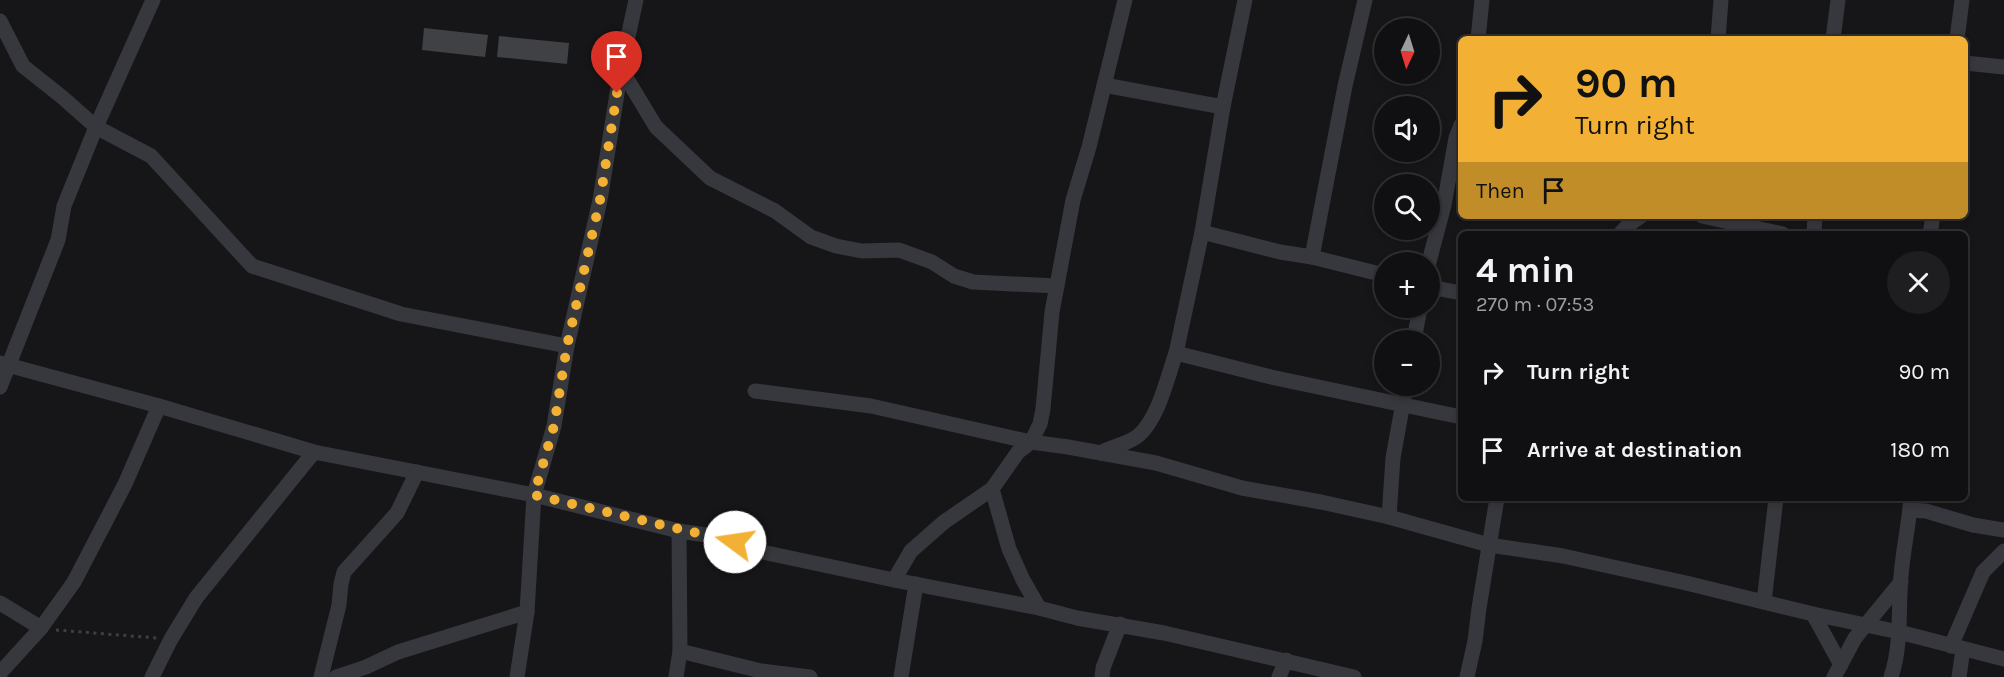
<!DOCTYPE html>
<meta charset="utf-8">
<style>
body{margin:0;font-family:Karla,sans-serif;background:#1e1e20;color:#f1f3f6;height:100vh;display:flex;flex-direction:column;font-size:22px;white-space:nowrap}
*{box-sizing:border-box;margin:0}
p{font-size:20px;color:#9c9d9f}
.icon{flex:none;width:33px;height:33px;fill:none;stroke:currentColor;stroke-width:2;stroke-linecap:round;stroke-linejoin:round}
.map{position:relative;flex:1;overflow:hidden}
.side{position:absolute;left:1458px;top:231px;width:510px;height:270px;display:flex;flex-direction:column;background:#101012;border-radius:9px;box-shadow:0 3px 9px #0003,0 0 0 2px #303032}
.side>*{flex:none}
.hud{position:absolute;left:1458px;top:36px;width:510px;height:183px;border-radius:9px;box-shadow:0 3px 9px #0003,0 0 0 2px #303032;background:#f2b134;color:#111;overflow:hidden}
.needle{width:39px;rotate:184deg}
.tools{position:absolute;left:1374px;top:18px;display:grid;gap:12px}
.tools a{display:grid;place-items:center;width:66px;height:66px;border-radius:50%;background:#101012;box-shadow:0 3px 9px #0003,0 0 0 2px #303032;font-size:30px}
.pin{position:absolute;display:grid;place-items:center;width:51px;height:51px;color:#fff;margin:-62px -26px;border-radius:50% 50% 50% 0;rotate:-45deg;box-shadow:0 0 6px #0007}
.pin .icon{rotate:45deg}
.me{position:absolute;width:66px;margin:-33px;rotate:284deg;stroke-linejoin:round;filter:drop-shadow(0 0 4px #0008)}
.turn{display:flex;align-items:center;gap:21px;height:126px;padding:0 18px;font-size:27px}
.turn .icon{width:78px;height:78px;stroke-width:2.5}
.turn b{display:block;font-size:42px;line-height:51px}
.then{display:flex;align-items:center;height:57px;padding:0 18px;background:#0003;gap:12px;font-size:22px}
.round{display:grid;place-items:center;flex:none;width:63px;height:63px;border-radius:32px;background:#1e1e20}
.overview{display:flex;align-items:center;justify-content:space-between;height:102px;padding:0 18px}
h1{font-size:36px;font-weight:700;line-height:45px}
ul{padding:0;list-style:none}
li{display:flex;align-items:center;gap:18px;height:78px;padding:0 18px}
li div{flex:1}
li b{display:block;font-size:22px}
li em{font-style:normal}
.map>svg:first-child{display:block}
.building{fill:#404145}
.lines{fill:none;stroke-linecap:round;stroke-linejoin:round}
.path{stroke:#3d3f44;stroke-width:3;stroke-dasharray:3 4.5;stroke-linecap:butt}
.minor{stroke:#37383d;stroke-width:15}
.route{stroke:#f2b134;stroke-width:10;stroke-dasharray:0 18}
</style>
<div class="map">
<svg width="2004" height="677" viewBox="0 0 2004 677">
<rect width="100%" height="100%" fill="#161618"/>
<!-- building -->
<g class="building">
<path d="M 424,28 L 488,35 L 485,57 L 422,50 Z"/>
<path d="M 499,36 L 569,43 L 567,64 L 497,57 Z"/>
</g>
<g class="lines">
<!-- path -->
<path class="path" d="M 56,630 L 157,638"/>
<!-- minor -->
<g class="minor">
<path d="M 1245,0 L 1223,107 L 1202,232 L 1176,353 L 1271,377 L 1461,417"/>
<path d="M 0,21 L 23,66 L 62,97 L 96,127 L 151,156 L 252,266 L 401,314 L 567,346"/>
<path d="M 1478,39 L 1482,0"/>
<path d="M 1718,39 L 1721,0"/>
<path d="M 1833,39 L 1838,0"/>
<path d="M 1957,39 L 1962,0"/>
<path d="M 1965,63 L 2004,67"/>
<path d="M 621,69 L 656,127 L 710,178 L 775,211 L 811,237 L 836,246 L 862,251 L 899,250 L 932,262 L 954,276 L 973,282 L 1057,286"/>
<path d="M 1104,85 L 1223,107"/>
<path d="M 1702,216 L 1783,234"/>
<path d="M 1202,232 L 1280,252 L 1312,257 L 1345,86 L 1365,0"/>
<path d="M 1620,234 L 1628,225 L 1641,216"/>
<path d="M 1814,234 L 1815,216"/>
<path d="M 1930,234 L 1933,216"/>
<path d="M 1312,257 L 1384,275"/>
<path d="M 1429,262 L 1444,205 L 1456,138 L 1461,125"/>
<path d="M 1430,287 L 1461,293"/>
<path d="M 1414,340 L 1420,308"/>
<path d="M 0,363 L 159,406 L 314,452 L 534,495 L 679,531 L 719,537 L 767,553 L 894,580 L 1039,608 L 1077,618 L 1164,633 L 1354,677"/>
<path d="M 0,387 L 58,240 L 64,206 L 96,127 L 153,0"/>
<path d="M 755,391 L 871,406 L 1031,442 L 1068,447 L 1156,463 L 1242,488 L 1321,502 L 1389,517 L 1489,545 L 1563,556 L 1686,583 L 1813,614 L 1899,632 L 2004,659"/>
<path d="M 1100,453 C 1112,446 1129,444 1139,435 C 1159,417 1167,378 1176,353"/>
<path d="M 992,489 L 1009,549 L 1023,580 L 1039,608"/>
<path d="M 1910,510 L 1926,511 L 1973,525 L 2004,530"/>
<path d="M 1389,517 L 1393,458 L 1406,386"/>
<path d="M 894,580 L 911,551 L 944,522 L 992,489 L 1018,452 L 1031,442 L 1040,424 L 1043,409 L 1052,312 L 1073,200 L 1089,147 L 1125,0"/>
<path d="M 1764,602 L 1776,498"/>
<path d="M 0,603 L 41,628"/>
<path d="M 1813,614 L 1841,665"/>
<path d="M 1951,646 L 1983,572 L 2004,551"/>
<path d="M 680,651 L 761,671 L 810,677"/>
<path d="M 0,673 L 41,628 L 74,582 L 125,484 L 159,406"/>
<path d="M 152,677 L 171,639 L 196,598 L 314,452"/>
<path d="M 321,677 L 339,605 L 341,584 L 344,572 L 397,513 L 417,472"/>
<path d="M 336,677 L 366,667 L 398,652 L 527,612"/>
<path d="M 517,677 L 527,612 L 534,495 L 554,426 L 567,346 L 600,200 L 621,69 L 636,0"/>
<path d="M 676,677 L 680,651 L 679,531"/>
<path d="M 901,677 L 916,584"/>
<path d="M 1102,677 L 1103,668 L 1120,624"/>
<path d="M 1279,677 L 1286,660"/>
<path d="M 1467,677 L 1475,641 L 1479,608 L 1497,498"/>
<path d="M 1834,677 L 1855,638 L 1901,582"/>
<path d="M 1891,677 C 1902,644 1898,610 1901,576 C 1903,550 1909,524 1911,498"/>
<path d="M 1959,677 L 1963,649"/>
</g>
</g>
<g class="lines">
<!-- route -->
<path class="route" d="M 617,93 L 600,200 L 567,346 L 554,426 L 534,495 L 735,542"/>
</g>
</svg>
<div class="tools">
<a><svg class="needle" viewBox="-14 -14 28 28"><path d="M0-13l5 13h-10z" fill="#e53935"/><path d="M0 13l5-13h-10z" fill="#9c9d9f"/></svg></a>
<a><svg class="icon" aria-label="sound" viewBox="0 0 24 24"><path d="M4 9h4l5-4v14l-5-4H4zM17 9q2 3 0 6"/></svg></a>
<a><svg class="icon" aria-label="search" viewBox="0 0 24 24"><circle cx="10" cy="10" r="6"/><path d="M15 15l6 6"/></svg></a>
<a>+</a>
<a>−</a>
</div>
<div class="pin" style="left:617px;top:93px;background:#d93025"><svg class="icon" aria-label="arrive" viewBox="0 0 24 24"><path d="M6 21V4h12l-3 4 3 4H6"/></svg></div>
<svg class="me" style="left:735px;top:542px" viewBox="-20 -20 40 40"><circle r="19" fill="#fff"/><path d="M0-13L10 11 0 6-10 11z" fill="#f2b134"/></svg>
<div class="hud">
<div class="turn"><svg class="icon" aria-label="right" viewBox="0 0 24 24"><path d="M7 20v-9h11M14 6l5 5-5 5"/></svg><div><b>90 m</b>Turn right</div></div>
<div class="then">Then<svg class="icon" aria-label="arrive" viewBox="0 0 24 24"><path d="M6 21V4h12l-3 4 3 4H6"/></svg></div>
</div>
<section class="side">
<div class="overview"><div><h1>4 min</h1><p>270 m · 07:53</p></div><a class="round"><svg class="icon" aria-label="close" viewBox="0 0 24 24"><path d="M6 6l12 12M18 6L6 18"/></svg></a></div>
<ul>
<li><svg class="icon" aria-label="right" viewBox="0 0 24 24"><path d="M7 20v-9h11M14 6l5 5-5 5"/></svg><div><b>Turn right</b></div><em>90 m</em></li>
<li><svg class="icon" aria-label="arrive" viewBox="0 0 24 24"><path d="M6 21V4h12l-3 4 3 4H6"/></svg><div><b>Arrive at destination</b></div><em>180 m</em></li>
</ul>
</section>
</div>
